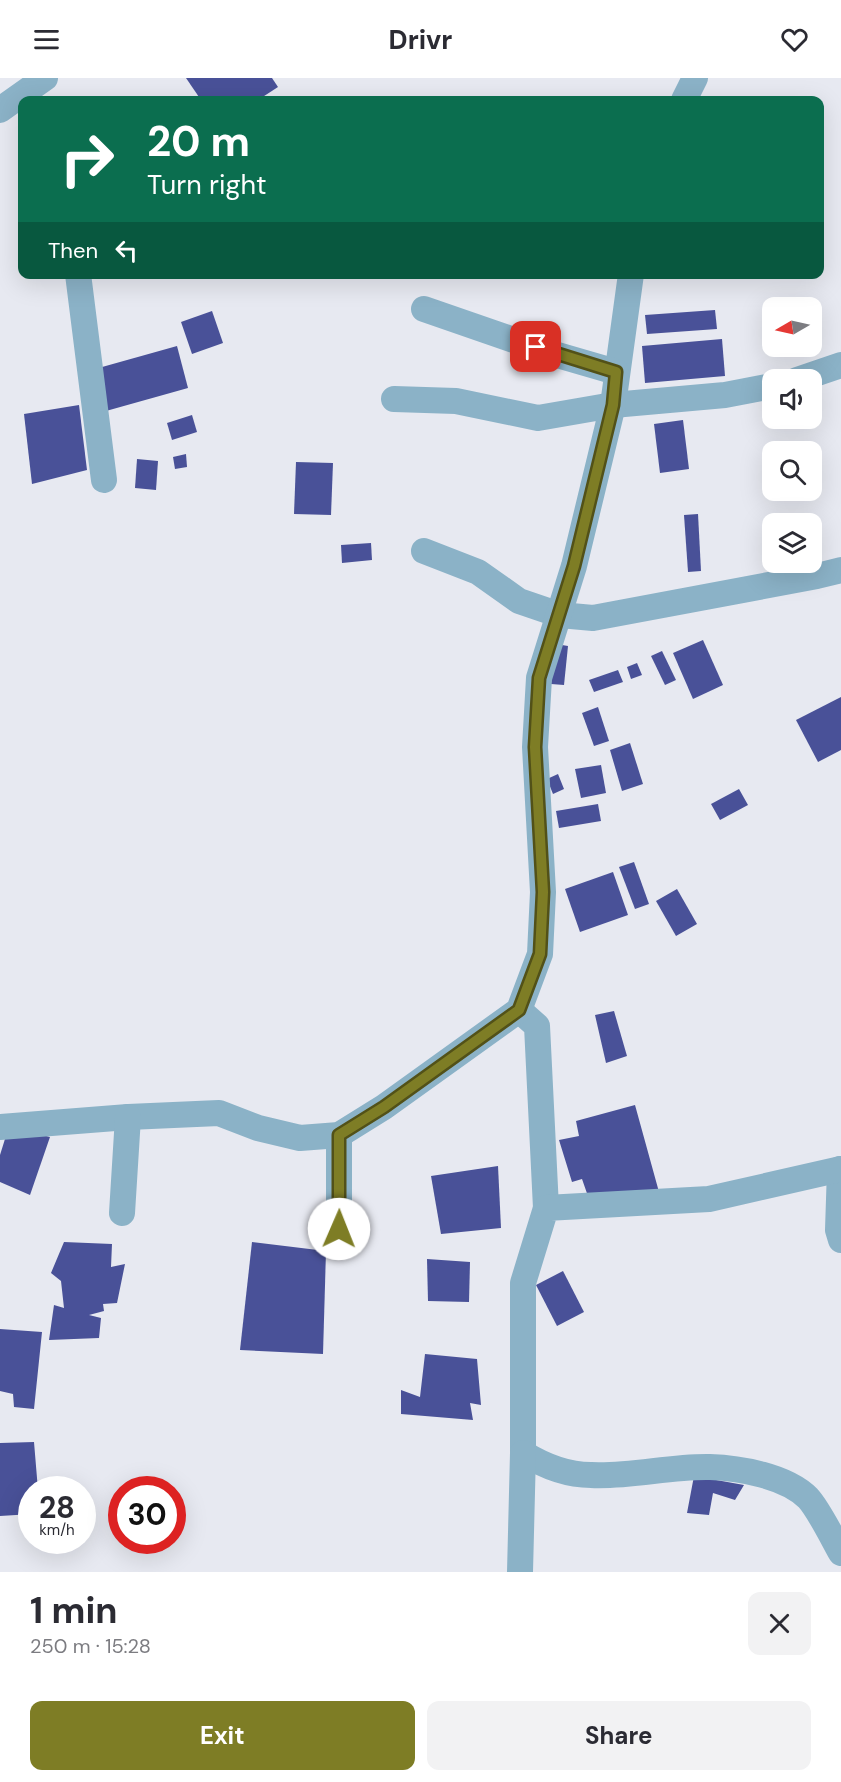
<!DOCTYPE html>
<meta charset="utf-8">
<style>
body{margin:0;font-family:"DM Sans",sans-serif;background:#f2f2f3;color:#2b2b33;height:100vh;display:flex;flex-direction:column;font-size:22px;white-space:nowrap}
*{box-sizing:border-box;margin:0}
p{font-size:20px;color:#7c7c81}
.icon{flex:none;width:33px;height:33px;fill:none;stroke:currentColor;stroke-width:2;stroke-linecap:round;stroke-linejoin:round}
.map{position:relative;height:1494px;overflow:hidden}
.drawer{display:flex;flex-direction:column;background:#fff;flex:1}
.drawer>*{flex:none}
.guide{position:absolute;left:18px;top:18px;width:806px;height:183px;border-radius:12px;box-shadow:0 6px 24px #0002;background:#0b6e4f;color:#fff;overflow:hidden}
.needle{width:39px;rotate:261deg}
.tools{position:absolute;left:762px;top:219px;display:grid;gap:12px}
.tools a{display:grid;place-items:center;width:60px;height:60px;border-radius:12px;background:#fff;box-shadow:0 6px 24px #0002;font-size:30px}
.speed{position:absolute;left:18px;top:1398px;display:flex;gap:12px;font-size:30px;font-weight:700;text-align:center}
.speed>*{display:grid;place-content:center;width:78px;height:78px;border-radius:50%;background:#fff;box-shadow:0 6px 24px #0002;line-height:1}
.speed small{font-size:15px;font-weight:400}
.speed .limit{border:9px solid #d22;background:#fff;color:#111}
.pin{position:absolute;display:grid;place-items:center;width:51px;height:51px;color:#fff;margin:-26px;border-radius:12px;box-shadow:0 3px 9px #0006}
.me{position:absolute;width:66px;margin:-33px;rotate:1deg;stroke-linejoin:round;filter:drop-shadow(0 0 4px #0008)}
.turn{display:flex;align-items:center;gap:21px;height:126px;padding:0 30px;font-size:27px}
.turn .icon{width:78px;height:78px;stroke-width:2.5}
.turn b{display:block;font-size:42px;line-height:51px}
.then{display:flex;align-items:center;height:57px;padding:0 30px;background:#0003;gap:12px;font-size:22px}
.round{display:grid;place-items:center;flex:none;width:63px;height:63px;border-radius:12px;background:#f2f2f3}
.headline{display:flex;align-items:center;justify-content:space-between;height:102px;padding:0 30px}
h1{font-size:36px;font-weight:700;line-height:45px}
.button{display:flex;gap:12px;margin-top:auto;padding:12px 30px}
.button a{flex:1;height:69px;border-radius:12px;background:#7e7d25;color:#fff;font-size:24px;font-weight:700;line-height:69px;text-align:center}
.button a+a{background:#f2f2f3;color:#2b2b33}
header{display:flex;justify-content:space-between;align-items:center;height:78px;padding:0 30px;background:#fff;font-size:27px;font-weight:700}
.map>svg:first-child{display:block}
.building{fill:#495198}
.lines{fill:none;stroke-linecap:round;stroke-linejoin:round}
.street{stroke:#8bb2c7;stroke-width:26}
.route-casing{stroke:#525118;stroke-width:15}
.route{stroke:#7e7d25;stroke-width:10}
</style>
<header><svg class="icon" aria-label="menu" viewBox="0 0 24 24"><path d="M4 6h16M4 12h16M4 18h16"/></svg>Drivr<svg class="icon" aria-label="heart" viewBox="0 0 24 24"><path d="M12 20l-8-8c-3-5 5-10 8-4 3-6 11-1 8 4z"/></svg></header>
<div class="map">
<svg width="841" height="1494" viewBox="0 0 841 1494">
<rect width="100%" height="100%" fill="#e7e9f1"/>
<!-- building -->
<g class="building">
<path d="M 186,0 L 272,0 L 278,9 L 258,22 L 201,22 Z"/>
<path d="M 715,232 L 717,251 L 647,256 L 645,237 Z"/>
<path d="M 212,233 L 223,265 L 192,276 L 181,244 Z"/>
<path d="M 722,261 L 725,298 L 645,305 L 642,268 Z"/>
<path d="M 177,268 L 188,310 L 106,333 L 95,291 Z"/>
<path d="M 79,327 L 87,392 L 32,406 L 24,336 Z"/>
<path d="M 192,337 L 197,354 L 172,362 L 167,345 Z"/>
<path d="M 683,342 L 689,391 L 660,395 L 654,346 Z"/>
<path d="M 186,376 L 187,389 L 175,391 L 173,379 Z"/>
<path d="M 137,381 L 158,383 L 156,412 L 135,410 Z"/>
<path d="M 296,384 L 333,385 L 331,437 L 294,436 Z"/>
<path d="M 698,436 L 701,493 L 688,494 L 684,437 Z"/>
<path d="M 371,465 L 372,482 L 342,485 L 341,467 Z"/>
<path d="M 703,562 L 723,607 L 693,621 L 673,575 Z"/>
<path d="M 556,566 L 568,568 L 564,607 L 551,606 Z"/>
<path d="M 662,573 L 676,602 L 665,607 L 651,578 Z"/>
<path d="M 637,585 L 642,597 L 631,601 L 627,589 Z"/>
<path d="M 618,592 L 623,604 L 594,614 L 589,602 Z"/>
<path d="M 841,619 L 841,672 L 818,684 L 796,642 Z"/>
<path d="M 598,629 L 609,663 L 594,668 L 582,635 Z"/>
<path d="M 630,665 L 643,706 L 622,713 L 610,672 Z"/>
<path d="M 601,687 L 606,715 L 581,720 L 575,691 Z"/>
<path d="M 558,696 L 564,711 L 553,716 L 547,701 Z"/>
<path d="M 739,711 L 748,727 L 720,742 L 711,726 Z"/>
<path d="M 598,726 L 601,743 L 559,750 L 556,733 Z"/>
<path d="M 634,784 L 649,826 L 635,831 L 619,789 Z"/>
<path d="M 613,794 L 628,837 L 580,854 L 565,811 Z"/>
<path d="M 677,811 L 697,846 L 676,858 L 656,823 Z"/>
<path d="M 614,933 L 627,978 L 606,985 L 595,937 Z"/>
<path d="M 635,1027 L 659,1114 L 590,1124 L 582,1101 L 572,1104 L 559,1062 L 579,1058 L 576,1043 Z"/>
<path d="M 9,1048 L 50,1059 L 30,1117 L 0,1104 L 0,1077 Z"/>
<path d="M 498,1088 L 501,1150 L 441,1156 L 431,1098 Z"/>
<path d="M 64,1164 L 112,1166 L 111,1189 L 125,1186 L 117,1225 L 103,1226 L 104,1233 L 89,1237 L 101,1240 L 99,1260 L 49,1262 L 54,1227 L 64,1230 L 61,1203 L 51,1195 Z"/>
<path d="M 252,1164 L 326,1173 L 323,1276 L 240,1272 Z"/>
<path d="M 427,1181 L 470,1184 L 469,1224 L 428,1223 Z"/>
<path d="M 563,1193 L 584,1234 L 557,1248 L 536,1207 Z"/>
<path d="M 0,1251 L 42,1254 L 34,1331 L 14,1329 L 13,1316 L 0,1313 Z"/>
<path d="M 425,1276 L 477,1281 L 481,1327 L 470,1325 L 473,1342 L 401,1336 L 401,1312 L 420,1319 Z"/>
<path d="M 34,1364 L 38,1412 L 32,1412 L 32,1436 L 0,1438 L 0,1365 Z"/>
<path d="M 694,1398 L 744,1407 L 735,1422 L 713,1415 L 709,1437 L 687,1435 Z"/>
</g>
<g class="lines">
<!-- street -->
<g class="street">
<path d="M 684,22 L 695,0"/>
<path d="M 0,32 L 45,0"/>
<path d="M 78,196 L 104,402"/>
<path d="M 631,196 L 613,327 L 725,317 L 772,308"/>
<path d="M 424,231 L 554,276 L 616,294"/>
<path d="M 797,302 L 841,287"/>
<path d="M 424,473 L 478,494 L 519,523 L 560,537 L 593,540 L 817,498 L 841,492"/>
<path d="M 519,932 L 537,948 L 546,1130"/>
<path d="M 0,1049 L 128,1039 L 219,1035 L 258,1050 L 300,1060 L 339,1057 L 384,1029 L 519,932 L 540,876 L 543,814 L 535,669 L 539,600 L 574,488 L 613,327 L 538,340 L 456,323 L 394,321"/>
<path d="M 339,1057 L 339,1151"/>
<path d="M 840,1091 L 838,1152 L 841,1162"/>
<path d="M 841,1091 L 709,1121 L 546,1130 L 523,1205 L 523,1375 C 544,1388 566,1397 591,1397 C 631,1399 670,1388 710,1389 C 740,1390 786,1398 808,1420 C 819,1432 832,1459 841,1475"/>
<path d="M 122,1135 L 128,1039"/>
<path d="M 520,1494 L 523,1375"/>
</g>
</g>
<g class="lines">
<defs>
<path id="route" d="M 339,1151 L 339,1057 L 384,1029 L 519,932 L 540,876 L 543,814 L 535,669 L 539,600 L 574,488 L 613,327 L 616,294 L 536,269"/>
</defs>
<!-- route casing -->
<use href="#route" class="route-casing"/>
<!-- route -->
<use href="#route" class="route"/>
</g>
</svg>
<div class="tools">
<a><svg class="needle" viewBox="-14 -14 28 28"><path d="M0-13l5 13h-10z" fill="#e53935"/><path d="M0 13l5-13h-10z" fill="#7c7c81"/></svg></a>
<a><svg class="icon" aria-label="sound" viewBox="0 0 24 24"><path d="M4 9h4l5-4v14l-5-4H4zM17 9q2 3 0 6"/></svg></a>
<a><svg class="icon" aria-label="search" viewBox="0 0 24 24"><circle cx="10" cy="10" r="6"/><path d="M15 15l6 6"/></svg></a>
<a><svg class="icon" aria-label="layers" viewBox="0 0 24 24"><path d="M12 4l9 5-9 5-9-5zM3 14l9 5 9-5"/></svg></a>
</div>
<div class="speed"><div>28<small>km/h</small></div><div class="limit">30</div></div>
<div class="pin" style="left:536px;top:269px;background:#d93025"><svg class="icon" aria-label="arrive" viewBox="0 0 24 24"><path d="M6 21V4h12l-3 4 3 4H6"/></svg></div>
<svg class="me" style="left:339px;top:1151px" viewBox="-20 -20 40 40"><circle r="19" fill="#fff"/><path d="M0-13L10 11 0 6-10 11z" fill="#7e7d25"/></svg>
<div class="guide">
<div class="turn"><svg class="icon" aria-label="right" viewBox="0 0 24 24"><path d="M7 20v-9h11M14 6l5 5-5 5"/></svg><div><b>20 m</b>Turn right</div></div>
<div class="then">Then<svg class="icon" aria-label="left" viewBox="0 0 24 24"><path d="M17 20v-9H6M10 6l-5 5 5 5"/></svg></div>
</div>
</div>
<section class="drawer">
<div class="headline"><div><h1>1 min</h1><p>250 m · 15:28</p></div><a class="round"><svg class="icon" aria-label="close" viewBox="0 0 24 24"><path d="M6 6l12 12M18 6L6 18"/></svg></a></div>
<div class="button"><a>Exit</a><a>Share</a></div>
</section>
